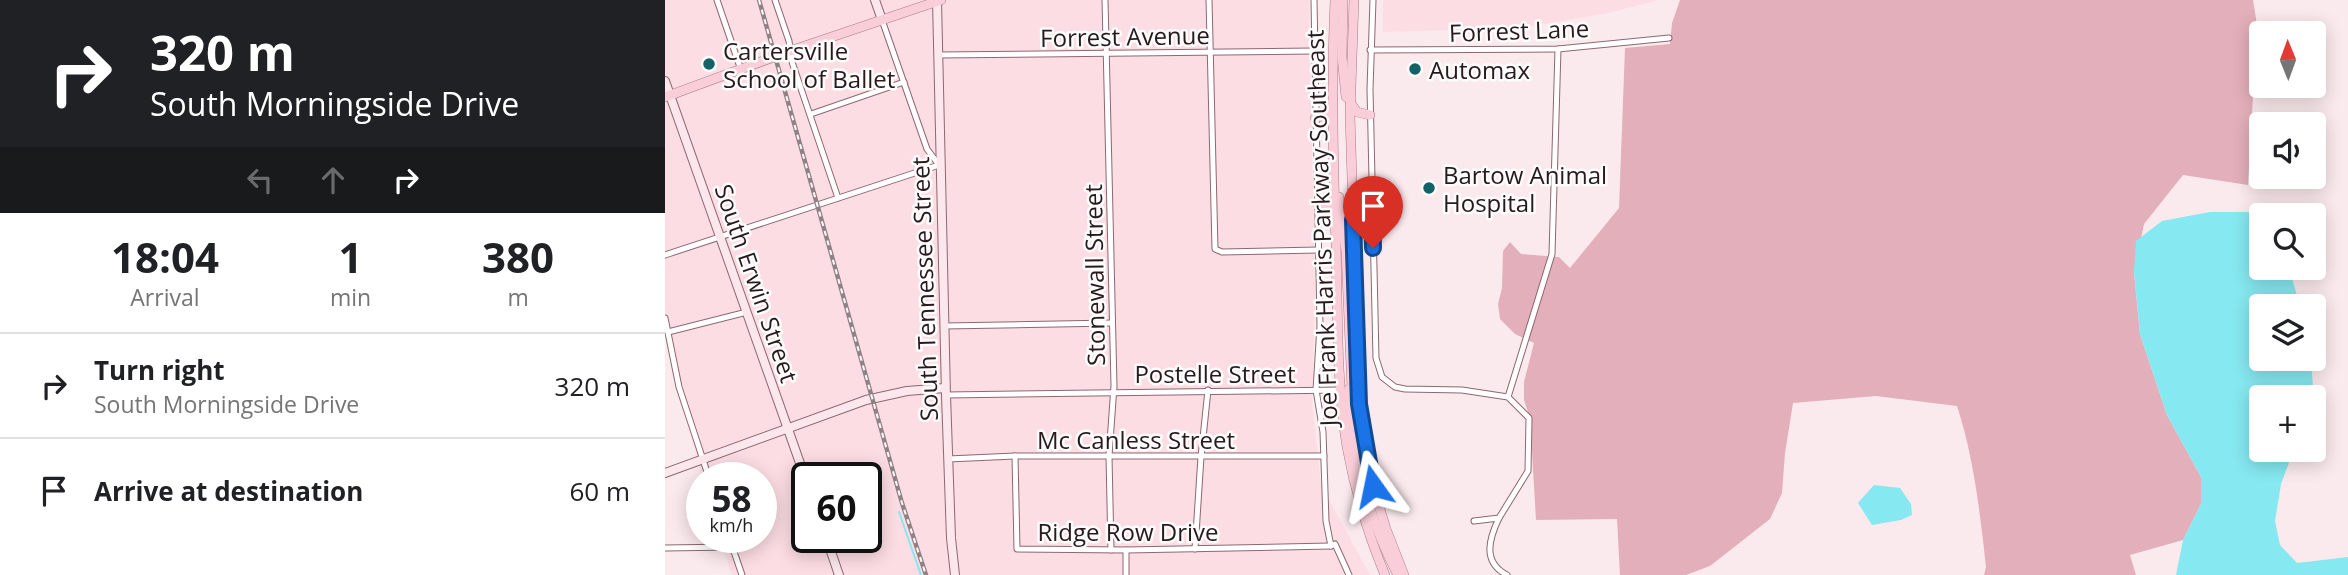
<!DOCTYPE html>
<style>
body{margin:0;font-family:"Open Sans",sans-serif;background:#f6f6f6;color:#202124;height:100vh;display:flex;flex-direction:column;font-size:26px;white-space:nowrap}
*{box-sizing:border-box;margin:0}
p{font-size:23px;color:#757577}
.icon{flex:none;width:38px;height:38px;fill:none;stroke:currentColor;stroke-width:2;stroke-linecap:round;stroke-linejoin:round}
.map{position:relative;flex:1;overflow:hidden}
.panel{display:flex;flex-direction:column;background:#fff;width:665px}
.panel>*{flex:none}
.guide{background:#202124;color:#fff;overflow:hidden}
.needle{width:46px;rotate:359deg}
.tools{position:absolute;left:1584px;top:21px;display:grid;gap:14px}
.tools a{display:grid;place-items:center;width:77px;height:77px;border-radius:7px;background:#fff;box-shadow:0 4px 18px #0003;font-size:35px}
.speed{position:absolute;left:21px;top:462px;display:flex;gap:14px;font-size:35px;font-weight:700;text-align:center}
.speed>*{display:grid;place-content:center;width:91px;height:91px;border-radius:50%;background:#fff;box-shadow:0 4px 18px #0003;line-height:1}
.speed small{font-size:18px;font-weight:400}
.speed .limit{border:4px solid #111;border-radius:10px;background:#fff;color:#111}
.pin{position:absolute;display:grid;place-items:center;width:60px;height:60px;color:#fff;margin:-72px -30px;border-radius:50% 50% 50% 0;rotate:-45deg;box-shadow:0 0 7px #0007}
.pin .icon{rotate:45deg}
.me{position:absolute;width:77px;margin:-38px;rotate:348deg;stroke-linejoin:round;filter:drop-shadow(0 0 5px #0008)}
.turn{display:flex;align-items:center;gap:24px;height:147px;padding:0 35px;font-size:32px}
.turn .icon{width:91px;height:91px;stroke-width:2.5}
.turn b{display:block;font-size:49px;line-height:60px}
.lanes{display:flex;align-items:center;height:66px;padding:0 35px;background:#0003;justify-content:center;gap:35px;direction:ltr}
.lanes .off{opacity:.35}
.eta{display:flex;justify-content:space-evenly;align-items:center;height:119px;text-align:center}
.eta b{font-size:42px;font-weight:700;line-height:49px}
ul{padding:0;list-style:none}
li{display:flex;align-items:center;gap:21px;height:105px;padding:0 35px;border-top:2px solid #e0e0e0}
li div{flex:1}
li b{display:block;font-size:26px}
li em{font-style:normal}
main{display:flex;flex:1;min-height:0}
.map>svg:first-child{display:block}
.built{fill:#fcdde3;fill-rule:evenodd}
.green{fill:#e3afba}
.water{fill:#86e8f0}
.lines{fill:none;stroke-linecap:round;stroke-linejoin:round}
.stream{stroke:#86e8f0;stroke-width:2}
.street-casing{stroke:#8d6870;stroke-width:7}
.secondary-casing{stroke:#8d6870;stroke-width:10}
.primary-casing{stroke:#ad7a86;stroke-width:10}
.street{stroke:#fff;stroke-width:5}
.secondary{stroke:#fce7ec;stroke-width:8}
.primary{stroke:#f9ced8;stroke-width:9}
.rail-casing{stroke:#918185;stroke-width:4.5}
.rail{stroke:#fcfcfc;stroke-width:2;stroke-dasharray:5;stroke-linecap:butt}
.route-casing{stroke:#114b97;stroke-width:18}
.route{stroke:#1a73e8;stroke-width:12}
.poi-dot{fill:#126268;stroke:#fcfcfc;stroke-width:2.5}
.labels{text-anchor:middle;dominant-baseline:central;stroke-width:5;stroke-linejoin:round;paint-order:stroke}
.street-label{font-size:24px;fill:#28191d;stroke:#fcfcfc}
.poi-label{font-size:24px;fill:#28191d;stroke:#fcfcfc;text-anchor:start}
</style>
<main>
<section class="panel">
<div class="guide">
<div class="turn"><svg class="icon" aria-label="right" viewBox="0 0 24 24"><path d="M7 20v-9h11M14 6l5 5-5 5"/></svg><div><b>320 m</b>South Morningside Drive</div></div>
<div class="lanes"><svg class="icon off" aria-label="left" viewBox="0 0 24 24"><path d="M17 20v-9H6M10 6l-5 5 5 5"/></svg><svg class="icon off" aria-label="ahead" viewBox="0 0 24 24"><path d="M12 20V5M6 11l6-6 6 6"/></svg><svg class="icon" aria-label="right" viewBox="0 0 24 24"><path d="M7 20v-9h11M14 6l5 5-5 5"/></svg></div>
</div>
<div class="eta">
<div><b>18:04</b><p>Arrival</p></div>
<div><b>1</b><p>min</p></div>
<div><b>380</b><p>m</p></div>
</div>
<ul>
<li><svg class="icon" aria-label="right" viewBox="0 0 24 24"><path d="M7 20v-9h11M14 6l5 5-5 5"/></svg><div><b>Turn right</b><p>South Morningside Drive</p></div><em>320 m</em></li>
<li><svg class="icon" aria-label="arrive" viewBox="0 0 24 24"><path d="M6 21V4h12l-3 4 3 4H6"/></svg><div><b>Arrive at destination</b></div><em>60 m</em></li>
</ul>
</section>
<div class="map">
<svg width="1683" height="575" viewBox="0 0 1683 575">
<rect width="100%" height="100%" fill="#fbeaed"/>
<!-- built -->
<g class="built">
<path d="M 0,0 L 644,0 L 650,292 L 647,402 L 656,485 L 705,575 L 67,575 L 54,537 L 96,537 L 96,478 L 37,479 L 0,322 ZM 142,478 L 201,478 L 201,537 L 142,537 Z"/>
<path d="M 718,0 L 994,0 L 943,13 L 857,28 L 718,32 Z"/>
</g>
<!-- green -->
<path class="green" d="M 1015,0 L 1588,0 L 1592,25 L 1583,185 L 1518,175 L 1479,224 L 1469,272 L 1475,334 L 1502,415 L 1536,477 L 1536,504 L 1518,540 L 1465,555 L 1471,575 L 1319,575 L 1321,567 C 1315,513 1309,458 1292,406 L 1211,396 L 1128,403 L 1120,453 L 1117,493 L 1105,519 L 1045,566 L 1021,575 L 955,575 L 952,519 L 871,520 L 865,418 L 859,400 L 859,382 L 869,343 L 850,334 L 835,319 L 833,304 L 837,288 L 838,251 L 845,242 L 856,254 L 894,257 L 905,268 L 954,208 L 960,48 L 1005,44 L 1007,23 Z"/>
<!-- water -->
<g class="water">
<path d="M 1545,212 L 1594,212 L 1597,215 L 1596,268 L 1624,268 L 1635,306 L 1596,306 L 1596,359 L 1646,359 L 1650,417 L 1654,434 L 1649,439 L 1648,397 L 1596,397 L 1596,450 L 1637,450 L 1625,460 L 1616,484 L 1610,521 L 1615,545 L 1632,563 L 1683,557 L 1683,575 L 1511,575 L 1518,540 L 1536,504 L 1536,477 L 1502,415 L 1475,334 L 1469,272 L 1471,241 L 1497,221 Z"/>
<path d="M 1209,485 L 1235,488 L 1246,504 L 1247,515 L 1236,520 L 1207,525 L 1193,503 Z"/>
</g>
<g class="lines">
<!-- stream -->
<path class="stream" d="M 234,512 L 256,575"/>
<defs>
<g id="street">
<path d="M 52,0 L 76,70"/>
<path d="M 110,0 L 124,41 L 127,62 L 173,198"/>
<path d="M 440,0 L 449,386 L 444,456 L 446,550"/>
<path d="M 544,0 L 550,249 L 557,252 L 653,250"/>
<path d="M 649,0 L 655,326 L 651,390 L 658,432 L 661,521 L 666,546 L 670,544 L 684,575"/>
<path d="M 708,0 L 705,89 L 711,358 L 717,377 L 730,387 L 740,389 L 797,390 L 843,397 L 864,418 L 863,471 L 834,518 L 809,521"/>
<path d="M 705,50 L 893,49 L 1004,38"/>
<path d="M 273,55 L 649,51"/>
<path d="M 146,114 L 239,82"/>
<path d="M 0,255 L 274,165 L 262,149 L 217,20"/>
<path d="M 0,318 L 14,387 L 44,478"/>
<path d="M 279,326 L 447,323"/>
<path d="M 3,332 L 82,312"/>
<path d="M 281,395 L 676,390"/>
<path d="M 843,397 L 887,254 L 893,49"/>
<path d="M 350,456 L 352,549 L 461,550 L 666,546"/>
<path d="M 283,459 L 350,456 L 659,456"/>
<path d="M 834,518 C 824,539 817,562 842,575"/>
<path d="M 64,537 L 77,575"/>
<path d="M 0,548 L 67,547"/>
<path d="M 530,549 L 536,457 L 543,390"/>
<path d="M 461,575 L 461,550"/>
</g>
<g id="secondary">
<path d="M 210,0 L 217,20"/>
<path d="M 272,0 L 281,395 L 286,538 L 290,575"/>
<path d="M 0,81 L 142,483"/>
<path d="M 0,473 L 201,400 L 242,391 L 280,388"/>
<path d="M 161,537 L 174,575"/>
</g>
<g id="primary">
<path d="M 670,0 C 666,82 668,164 671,245 C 673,312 671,381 682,447 C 690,491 703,534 720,575"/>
<path d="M 678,0 L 677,57 L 681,97"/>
<path d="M 689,0 L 685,115 L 694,404 L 708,486 L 721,529 L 739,575"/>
<path d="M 0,97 L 125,51 L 276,0"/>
<path d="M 685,102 L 692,112 L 705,115"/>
<path d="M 650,118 L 661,115 L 667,107"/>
<path d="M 674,197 L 681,252 L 687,389"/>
<path d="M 652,203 L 663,205 L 670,213"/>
<path d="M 691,208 L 696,196 L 707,194"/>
<path d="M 684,389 C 688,455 702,517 733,575"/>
</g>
</defs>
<!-- street casing -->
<use href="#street" class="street-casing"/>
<!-- secondary casing -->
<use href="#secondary" class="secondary-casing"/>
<!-- primary casing -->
<use href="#primary" class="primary-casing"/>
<!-- street -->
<use href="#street" class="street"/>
<!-- secondary -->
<use href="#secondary" class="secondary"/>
<!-- primary -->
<use href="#primary" class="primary"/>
<defs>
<path id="rail" d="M 94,0 L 237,503 L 261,575"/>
</defs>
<!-- rail casing -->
<use href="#rail" class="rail-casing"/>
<!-- rail -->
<use href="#rail" class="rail"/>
</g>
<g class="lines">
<defs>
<path id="route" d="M 708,486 L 694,404 L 688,220 L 694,199 L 698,195 L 707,194 L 708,248"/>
</defs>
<!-- route casing -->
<use href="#route" class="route-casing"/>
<!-- route -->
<use href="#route" class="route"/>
</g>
<!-- markers -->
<g class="poi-dot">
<circle cx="44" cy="64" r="7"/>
<circle cx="750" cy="69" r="7"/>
<circle cx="764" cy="188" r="7"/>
</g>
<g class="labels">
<!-- street labels -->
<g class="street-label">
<text transform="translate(854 30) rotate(-2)">Forrest Lane</text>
<text transform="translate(460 36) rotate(-1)">Forrest Avenue</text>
<text transform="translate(656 228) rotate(-92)">Joe Frank Harris Parkway Southeast</text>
<text transform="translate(429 275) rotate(-91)">Stonewall Street</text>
<text transform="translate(92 283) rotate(71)">South Erwin Street</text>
<text transform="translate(259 289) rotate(-92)">South Tennessee Street</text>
<text x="550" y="373">Postelle Street</text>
<text x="471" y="439">Mc Canless Street</text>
<text x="463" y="531">Ridge Row Drive</text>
</g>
<!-- poi labels -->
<g class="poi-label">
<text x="58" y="50">Cartersville<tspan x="58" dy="28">School of Ballet</tspan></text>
<text x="764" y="69">Automax</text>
<text x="778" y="174">Bartow Animal<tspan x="778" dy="28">Hospital</tspan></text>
</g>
</g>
</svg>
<div class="tools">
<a><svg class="needle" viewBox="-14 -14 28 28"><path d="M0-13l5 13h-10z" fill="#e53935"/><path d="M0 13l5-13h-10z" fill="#757577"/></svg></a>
<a><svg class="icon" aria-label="sound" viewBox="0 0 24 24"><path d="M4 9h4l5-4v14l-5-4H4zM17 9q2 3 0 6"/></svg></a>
<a><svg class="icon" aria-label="search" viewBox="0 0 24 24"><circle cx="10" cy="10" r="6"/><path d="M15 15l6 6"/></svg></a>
<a><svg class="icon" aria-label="layers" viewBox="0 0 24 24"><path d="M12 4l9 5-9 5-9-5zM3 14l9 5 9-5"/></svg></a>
<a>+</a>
</div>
<div class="speed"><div>58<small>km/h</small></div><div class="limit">60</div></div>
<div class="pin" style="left:708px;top:248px;background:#d93025"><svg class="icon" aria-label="arrive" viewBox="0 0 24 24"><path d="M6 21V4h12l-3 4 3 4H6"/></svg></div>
<svg class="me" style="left:708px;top:486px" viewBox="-20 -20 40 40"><path d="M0-17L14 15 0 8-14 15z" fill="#1a73e8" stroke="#fff" stroke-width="4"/></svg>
</div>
</main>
